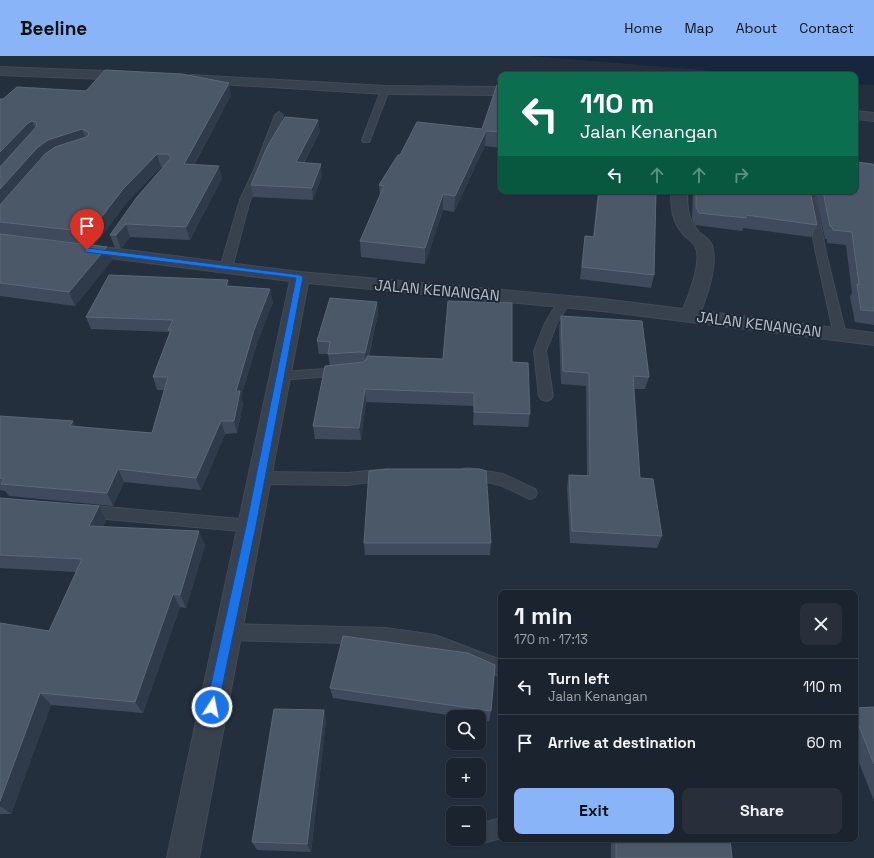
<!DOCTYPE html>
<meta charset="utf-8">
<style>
body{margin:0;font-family:"Space Grotesk",sans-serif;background:#282f3a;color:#f1f3f6;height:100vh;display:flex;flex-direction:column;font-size:15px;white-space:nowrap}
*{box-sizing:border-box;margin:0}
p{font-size:13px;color:#a0a4aa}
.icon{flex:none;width:22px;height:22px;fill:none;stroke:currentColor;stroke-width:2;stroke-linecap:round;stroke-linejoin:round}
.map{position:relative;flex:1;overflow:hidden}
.sheet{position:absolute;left:498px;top:534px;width:360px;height:252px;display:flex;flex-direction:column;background:#1b232e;border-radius:8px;box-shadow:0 1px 3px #0004,0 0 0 1px #39404a}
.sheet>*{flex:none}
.top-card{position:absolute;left:498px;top:16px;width:360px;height:122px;border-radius:8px;box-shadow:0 1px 3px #0004,0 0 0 1px #39404a;background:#0b6e4f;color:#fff;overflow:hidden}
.controls{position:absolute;left:446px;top:654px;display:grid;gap:8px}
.controls a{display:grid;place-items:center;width:40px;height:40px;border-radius:8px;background:#1b232e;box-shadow:0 1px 3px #0004,0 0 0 1px #39404a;font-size:20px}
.pin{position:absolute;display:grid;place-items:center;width:34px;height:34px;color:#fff;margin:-41px -17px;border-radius:50% 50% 50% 0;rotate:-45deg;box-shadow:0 0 4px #0007}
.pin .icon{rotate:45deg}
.me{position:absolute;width:44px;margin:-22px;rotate:11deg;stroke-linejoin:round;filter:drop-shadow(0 0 3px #0008)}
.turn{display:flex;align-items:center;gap:14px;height:84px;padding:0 16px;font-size:18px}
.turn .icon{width:52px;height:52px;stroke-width:2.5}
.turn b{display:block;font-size:28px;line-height:34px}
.lanes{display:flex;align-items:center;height:38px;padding:0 16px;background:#0003;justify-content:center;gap:20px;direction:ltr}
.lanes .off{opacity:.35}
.round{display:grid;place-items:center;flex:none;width:42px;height:42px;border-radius:8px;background:#282f3a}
.head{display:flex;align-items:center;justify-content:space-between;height:68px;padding:0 16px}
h1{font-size:24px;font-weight:800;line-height:30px}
.primary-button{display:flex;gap:8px;margin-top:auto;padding:8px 16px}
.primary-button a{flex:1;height:46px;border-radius:8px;background:#8ab4f8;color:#111;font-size:16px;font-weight:800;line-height:46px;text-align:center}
.primary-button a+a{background:#282f3a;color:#f1f3f6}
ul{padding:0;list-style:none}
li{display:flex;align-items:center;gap:12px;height:56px;padding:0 16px;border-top:1px solid #39404a}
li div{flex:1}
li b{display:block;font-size:15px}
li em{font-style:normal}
header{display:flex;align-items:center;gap:24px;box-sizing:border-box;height:56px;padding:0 20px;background:#8ab4f8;color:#111}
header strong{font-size:19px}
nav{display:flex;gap:22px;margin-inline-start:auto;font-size:14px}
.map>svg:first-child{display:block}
.water{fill:#17263c}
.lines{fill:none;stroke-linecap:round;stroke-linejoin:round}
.lane-casing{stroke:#414a57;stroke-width:2}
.street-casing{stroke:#414a57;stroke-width:2}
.lane{fill:#38414e;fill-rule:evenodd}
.street{fill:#38414e;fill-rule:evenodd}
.wall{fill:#3f4b5c}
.shaded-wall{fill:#2f3b4b}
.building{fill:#4b5868;stroke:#5c6777}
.route{fill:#1a73e8;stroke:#114b97}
.labels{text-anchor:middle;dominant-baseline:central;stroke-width:4;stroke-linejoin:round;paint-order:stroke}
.street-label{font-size:15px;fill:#b4bcc9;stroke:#1d2633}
</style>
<header>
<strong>Beeline</strong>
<nav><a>Home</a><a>Map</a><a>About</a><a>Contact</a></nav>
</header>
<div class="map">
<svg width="874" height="802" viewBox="0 0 874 802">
<rect width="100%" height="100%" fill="#242f3e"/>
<!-- water -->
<path class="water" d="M 530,0 L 874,0 L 874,29 L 855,28 L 855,19 L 765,19 Z"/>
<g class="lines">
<defs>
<g id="lane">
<path d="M 382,32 L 388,32 L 389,34 L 370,84 L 369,86 L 363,86 L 362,84 Z"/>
<path d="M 279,56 L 283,59 L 264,114 L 250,144 L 232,212 L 230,214 L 222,214 L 220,212 L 240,144 L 254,114 L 275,59 Z"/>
<path d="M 804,135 L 814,135 L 826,197 L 846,279 L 844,282 L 836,282 L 834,279 L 816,197 Z"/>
<path d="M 564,242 L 568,243 L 570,246 L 557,267 L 546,295 L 553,340 L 551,343 L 546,345 L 541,343 L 539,340 L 534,295 L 545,267 L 560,243 Z"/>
<path d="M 342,312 L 346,313 L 348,316 L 346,319 L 280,324 L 276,323 L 274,320 L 276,317 L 280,316 Z"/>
<path d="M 468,412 L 503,418 L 535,433 L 537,437 L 535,441 L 530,443 L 500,429 L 463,421 L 461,417 L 463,413 Z"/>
<path d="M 387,413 L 392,415 L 394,419 L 392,423 L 348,429 L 260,428 L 255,426 L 253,422 L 255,418 L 260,416 L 348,417 Z"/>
<path d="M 84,449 L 251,464 L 256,466 L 259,470 L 256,474 L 251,476 L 84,461 L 79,459 L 77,455 L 79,451 Z"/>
<path d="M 227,568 L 386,572 L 435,579 L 501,604 L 501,621 L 472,608 L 435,595 L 386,588 L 227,584 L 221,581 L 219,576 L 221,571 Z"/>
<path d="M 501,762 L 501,782 L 479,788 L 472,785 L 471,783 L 479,783 L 479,768 Z"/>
</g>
<g id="street">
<path d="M 0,11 L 130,16 L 134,17 L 136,20 L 134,23 L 130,24 L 0,19 Z"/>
<path d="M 191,19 L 385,30 L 501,31 L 501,39 L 385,38 L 187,26 L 185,23 L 187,20 Z"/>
<path d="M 855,55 L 874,57 L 874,65 L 855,63 Z"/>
<path d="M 671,135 L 687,135 C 687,152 688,166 701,178 C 705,181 710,184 712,189 C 718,208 708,237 701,255 L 874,277 L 874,289 L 602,255 L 308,227 L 199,802 L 167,802 L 290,225 L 79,198 L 73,197 L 71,193 L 73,189 L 79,188 L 300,216 L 602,243 L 683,253 C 689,240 703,203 695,190 C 693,186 687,182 684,179 C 672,166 671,152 671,135 Z"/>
</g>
</defs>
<!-- lane casing -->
<use href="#lane" class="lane-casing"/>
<!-- street casing -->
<use href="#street" class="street-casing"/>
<!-- lane -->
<use href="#lane" class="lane"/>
<!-- street -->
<use href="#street" class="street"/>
</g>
<!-- wall -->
<g class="wall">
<path d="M 501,26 L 501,92 L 485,90 L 454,156 L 443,154 L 425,208 L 361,201 L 360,185 L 380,140 L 379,129 L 400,99 L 482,73 Z"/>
<path d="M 86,35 L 231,39 L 194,109 L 222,122 L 190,184 L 130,181 L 121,193 L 115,192 L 110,179 L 164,111 L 161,111 L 127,146 L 95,189 L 0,178 L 0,43 Z"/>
<path d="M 320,75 L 304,107 L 322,120 L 313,144 L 253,141 L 251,129 Z"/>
<path d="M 874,111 L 874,269 L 855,266 L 850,241 L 852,237 L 846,189 L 827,187 L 827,183 L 825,183 L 815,135 L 855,135 Z"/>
<path d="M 598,135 L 656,135 L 654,219 L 651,232 L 580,223 L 585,180 L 593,181 Z"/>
<path d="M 693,135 L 810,135 L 817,169 L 811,181 L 743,172 L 742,175 L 695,169 L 692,163 Z"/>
<path d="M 0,178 L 112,204 L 75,250 L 0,240 Z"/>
<path d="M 230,230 L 273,246 L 257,287 L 241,341 L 243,348 L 237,377 L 225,378 L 201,434 L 124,426 L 113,450 L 9,440 L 5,435 L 0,434 L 0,360 L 76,371 L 152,377 L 165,334 L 157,334 L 153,321 L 169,278 L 169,276 L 91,273 L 86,261 Z"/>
<path d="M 377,246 L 378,258 L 369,300 L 512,306 L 530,358 L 528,371 L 473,369 L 474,350 L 366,346 L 361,384 L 315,383 L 313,370 L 330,310 L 328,298 L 319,298 L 317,285 Z"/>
<path d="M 561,260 L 649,321 L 645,333 L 634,333 L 640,422 L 662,480 L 657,492 L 570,487 L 567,431 L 569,419 L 587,419 L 586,330 L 561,328 L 559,273 Z"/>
<path d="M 0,442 L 99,450 L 106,464 L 103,471 L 205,489 L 186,552 L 180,551 L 143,657 L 51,649 L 11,758 L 0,758 L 0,567 L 49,575 L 76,516 L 0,512 Z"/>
<path d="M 364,487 L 491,487 L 490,499 L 365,499 Z"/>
<path d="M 330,632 L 491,655 L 489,665 L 479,664 L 479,661 L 462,661 L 333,642 Z"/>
<path d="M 874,651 L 874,745 L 855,696 L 855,652 Z"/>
<path d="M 326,664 L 311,796 L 257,794 L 252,786 Z"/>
<path d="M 611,783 L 730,783 L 732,802 L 611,802 Z"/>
</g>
<!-- shaded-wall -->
<g class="shaded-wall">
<path d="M 229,27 L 231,39 L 187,121 L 184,108 Z"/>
<path d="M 318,64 L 320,75 L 297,119 L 296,106 Z"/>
<path d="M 32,65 L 37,78 L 0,115 L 0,96 L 28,67 Z"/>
<path d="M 82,73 L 87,86 L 0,153 L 0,133 L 37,92 L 48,84 Z"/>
<path d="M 486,75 L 485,90 L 454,156 L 455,140 Z"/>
<path d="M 157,98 L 161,111 L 127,146 L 95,189 L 90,176 L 123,133 Z"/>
<path d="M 321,108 L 322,120 L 313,144 L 312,132 Z"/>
<path d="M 219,110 L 222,122 L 190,184 L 186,171 Z"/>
<path d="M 443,138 L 443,154 L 425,208 L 425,192 Z"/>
<path d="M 126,168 L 130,181 L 121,193 L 116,179 Z"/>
<path d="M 107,191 L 112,204 L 75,250 L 69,236 Z"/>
<path d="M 228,224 L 232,237 L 226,230 Z"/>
<path d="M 270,233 L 273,246 L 257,287 L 241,341 L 243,348 L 237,377 L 234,365 L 236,335 L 254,274 Z"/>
<path d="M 377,246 L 378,258 L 367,305 L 367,300 L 367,306 L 366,310 L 365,297 Z"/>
<path d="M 365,333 L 366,346 L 361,384 L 359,372 Z"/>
<path d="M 73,365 L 80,378 L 70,370 Z"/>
<path d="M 221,365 L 225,378 L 201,434 L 196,422 Z"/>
<path d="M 118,413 L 124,426 L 113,450 L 107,437 Z"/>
<path d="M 99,450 L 106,464 L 97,484 L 89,470 Z"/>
<path d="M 199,475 L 205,489 L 186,552 L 180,539 Z"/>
<path d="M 173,538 L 180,551 L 143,657 L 135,646 Z"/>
<path d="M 40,637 L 51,649 L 11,758 L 0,750 L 0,745 Z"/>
<path d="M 324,654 L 326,664 L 311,796 L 307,788 Z"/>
</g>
<!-- building -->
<g class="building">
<path d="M 105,14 L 182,18 L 229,27 L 184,108 L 219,110 L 186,171 L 126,168 L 116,179 L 110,179 L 137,141 L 171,102 L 168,98 L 157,98 L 123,133 L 90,176 L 0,166 L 0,149 L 45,98 L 55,91 L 86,81 L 89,79 L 88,76 L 82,73 L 48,84 L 37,92 L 0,133 L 0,111 L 37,70 L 36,66 L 32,65 L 28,67 L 0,96 L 0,43 L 3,43 L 17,31 L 86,35 Z"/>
<path d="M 498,26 L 501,26 L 501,76 L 486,75 L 455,140 L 443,138 L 425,192 L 360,185 L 384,130 L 379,129 L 398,99 L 400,99 L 417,66 L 482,73 Z"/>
<path d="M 285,61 L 318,64 L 296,106 L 321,108 L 312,132 L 251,129 L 267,91 Z"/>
<path d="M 855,106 L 873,108 L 874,111 L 874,255 L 861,254 L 857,228 L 859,229 L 852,176 L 833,174 L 832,171 L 830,170 L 823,135 L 855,135 Z"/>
<path d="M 599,135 L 656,135 L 654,219 L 582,211 L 585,180 L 594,181 Z"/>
<path d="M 696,135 L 810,135 L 817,169 L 746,159 L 746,162 L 699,157 L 696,151 Z"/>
<path d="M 0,178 L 107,191 L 69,236 L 0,227 Z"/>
<path d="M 109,219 L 228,224 L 226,230 L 270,233 L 254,274 L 236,335 L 240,335 L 234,365 L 221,365 L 196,422 L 118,413 L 107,437 L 1,428 L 4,423 L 0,422 L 0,360 L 73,365 L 70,370 L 152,377 L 168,321 L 153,321 L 171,274 L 168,274 L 173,264 L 86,261 Z"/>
<path d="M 330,242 L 377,246 L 365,297 L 360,296 L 328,298 L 330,286 L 317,285 Z"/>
<path d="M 448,245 L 512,247 L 512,306 L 528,307 L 530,358 L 474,356 L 474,337 L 365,333 L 359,372 L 313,370 L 325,310 L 364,306 L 367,302 L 367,300 L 443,303 Z"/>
<path d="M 561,260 L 642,265 L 649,321 L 633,320 L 640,422 L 653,423 L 662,480 L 572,475 L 569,419 L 590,420 L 589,317 L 563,315 Z"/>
<path d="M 390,413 L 480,413 L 486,415 L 491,487 L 364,487 L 369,415 Z"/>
<path d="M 0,442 L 99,450 L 89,470 L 199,475 L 180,539 L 173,538 L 135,646 L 40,637 L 0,745 L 0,567 L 49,575 L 82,503 L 0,499 Z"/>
<path d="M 343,580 L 468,597 L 495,609 L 491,655 L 330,632 Z"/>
<path d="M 874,651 L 874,708 L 855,660 L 855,652 Z"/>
<path d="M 274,653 L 324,654 L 307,788 L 252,786 Z"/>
<path d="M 616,783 L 730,783 L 732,802 L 616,802 Z"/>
</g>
<!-- route -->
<path class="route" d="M 87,192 L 300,219 L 303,221 L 256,470 L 218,651 L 216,655 L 212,657 L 208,655 L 206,651 L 246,470 L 296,222 L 85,196 L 85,193 Z"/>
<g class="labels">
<!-- street labels -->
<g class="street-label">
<text transform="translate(437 234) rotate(5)">JALAN KENANGAN</text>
<text transform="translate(759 268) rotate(7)">JALAN KENANGAN</text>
</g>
</g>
</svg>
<div class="controls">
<a><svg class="icon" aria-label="search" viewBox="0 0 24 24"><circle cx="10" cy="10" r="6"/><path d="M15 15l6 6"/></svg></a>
<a>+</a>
<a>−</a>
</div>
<div class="pin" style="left:87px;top:194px;background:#d93025"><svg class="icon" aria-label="arrive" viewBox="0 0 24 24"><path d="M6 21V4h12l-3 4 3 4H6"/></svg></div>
<svg class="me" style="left:212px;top:651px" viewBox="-20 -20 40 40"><circle r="17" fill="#1a73e8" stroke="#fff" stroke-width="3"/><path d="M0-11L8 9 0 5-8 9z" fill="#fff"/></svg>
<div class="top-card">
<div class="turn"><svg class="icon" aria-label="left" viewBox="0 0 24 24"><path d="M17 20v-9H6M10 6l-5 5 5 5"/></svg><div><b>110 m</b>Jalan Kenangan</div></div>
<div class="lanes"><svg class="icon" aria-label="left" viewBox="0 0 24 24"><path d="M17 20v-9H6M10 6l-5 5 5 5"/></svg><svg class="icon off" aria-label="ahead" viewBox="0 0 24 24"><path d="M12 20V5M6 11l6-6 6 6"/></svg><svg class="icon off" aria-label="ahead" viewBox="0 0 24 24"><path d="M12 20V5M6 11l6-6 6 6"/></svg><svg class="icon off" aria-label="right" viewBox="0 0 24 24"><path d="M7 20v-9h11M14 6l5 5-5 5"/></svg></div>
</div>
<section class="sheet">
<div class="head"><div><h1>1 min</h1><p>170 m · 17:13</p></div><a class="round"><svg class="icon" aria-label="close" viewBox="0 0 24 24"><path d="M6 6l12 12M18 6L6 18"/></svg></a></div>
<ul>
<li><svg class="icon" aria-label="left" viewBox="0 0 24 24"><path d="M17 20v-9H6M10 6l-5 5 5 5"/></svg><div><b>Turn left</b><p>Jalan Kenangan</p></div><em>110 m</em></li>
<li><svg class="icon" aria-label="arrive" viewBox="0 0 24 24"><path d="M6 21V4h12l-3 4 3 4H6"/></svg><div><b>Arrive at destination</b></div><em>60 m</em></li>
</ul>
<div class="primary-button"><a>Exit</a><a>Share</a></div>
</section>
</div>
